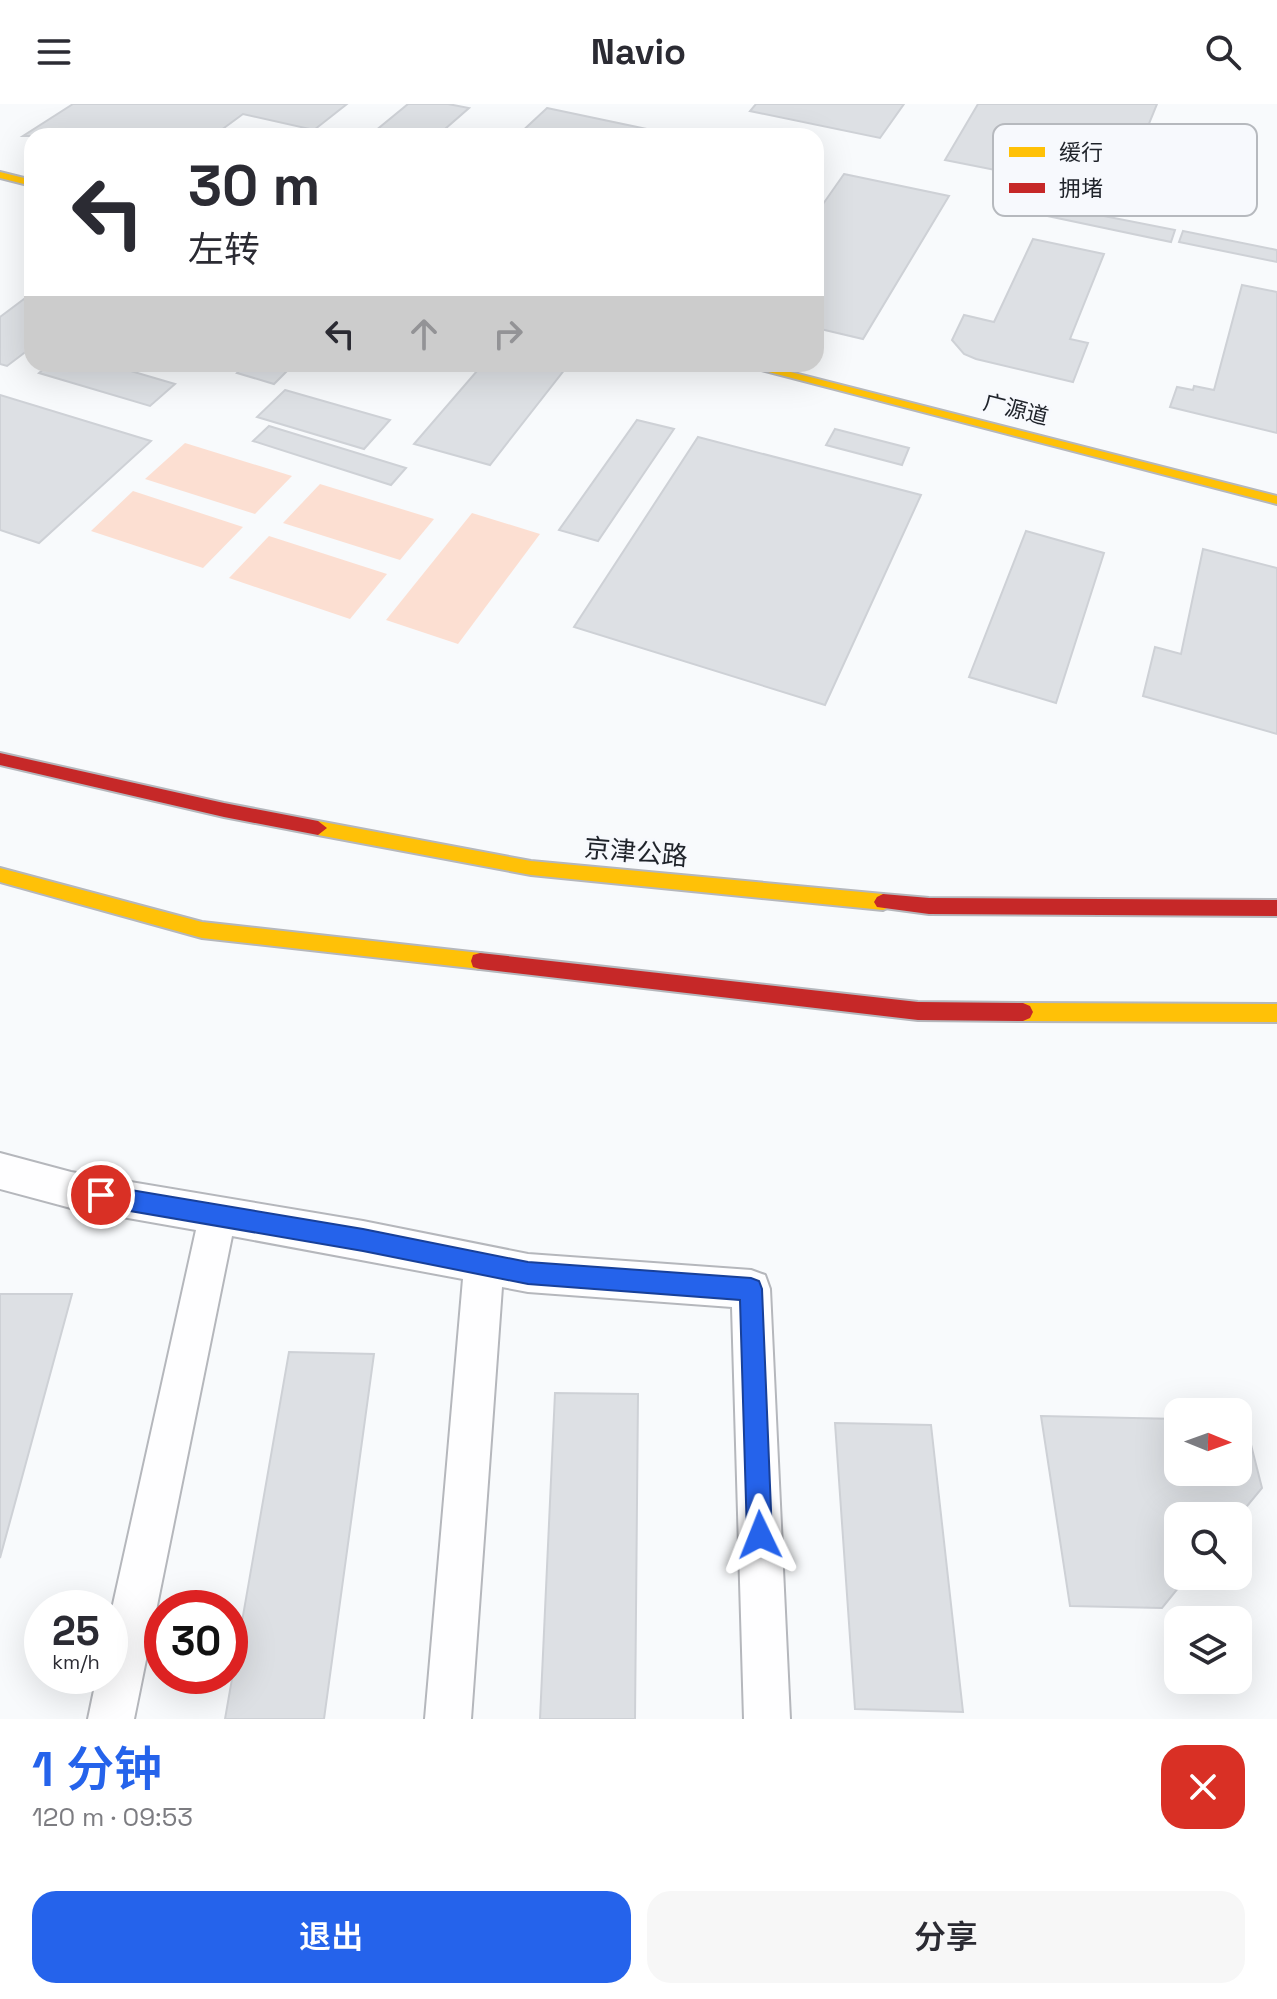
<!DOCTYPE html>
<html lang="zh">
<meta charset="utf-8">
<style>
body{margin:0;font-family:"Space Grotesk","Noto Sans SC",sans-serif;background:#f7f7f7;color:#2b2b33;height:100vh;display:flex;flex-direction:column;font-size:30px;white-space:nowrap}
*{box-sizing:border-box;margin:0}
p{font-size:26px;color:#7c7c81}
.icon{flex:none;width:44px;height:44px;fill:none;stroke:currentColor;stroke-width:2;stroke-linecap:round;stroke-linejoin:round}
.map{position:relative;height:1615px;overflow:hidden}
.panel{display:flex;flex-direction:column;background:#fff;flex:1}
.panel>*{flex:none}
.banner{position:absolute;left:24px;top:24px;width:800px;height:244px;border-radius:24px;box-shadow:0 8px 32px #0002;background:#fff;color:#2b2b33;overflow:hidden}
.needle{width:52px;rotate:91deg}
.buttons{position:absolute;left:1164px;top:1294px;display:grid;gap:16px}
.buttons a{display:grid;place-items:center;width:88px;height:88px;border-radius:16px;background:#fff;box-shadow:0 8px 32px #0002;font-size:40px}
.speed{position:absolute;left:24px;top:1486px;display:flex;gap:16px;font-size:40px;font-weight:700;text-align:center}
.speed>*{display:grid;place-content:center;width:104px;height:104px;border-radius:50%;background:#fff;box-shadow:0 8px 32px #0002;line-height:1}
.speed small{font-size:20px;font-weight:400}
.speed .limit{border:12px solid #d22;background:#fff;color:#111}
.pin{position:absolute;display:grid;place-items:center;width:68px;height:68px;color:#fff;margin:-34px;border:4px solid #fff;border-radius:50%;box-shadow:0 2px 8px #0007}
.me{position:absolute;width:88px;margin:-44px;rotate:358deg;stroke-linejoin:round;filter:drop-shadow(0 0 6px #0008)}
.turn{display:flex;align-items:center;gap:28px;height:168px;padding:0 32px;font-size:36px}
.turn .icon{width:104px;height:104px;stroke-width:2.5}
.turn b{display:block;font-size:56px;line-height:68px}
.lanes{display:flex;align-items:center;height:76px;padding:0 32px;background:#0003;justify-content:center;gap:40px;direction:ltr}
.lanes .off{opacity:.35}
.round{display:grid;place-items:center;flex:none;width:84px;height:84px;border-radius:24px;background:#f7f7f7}
.headline{display:flex;align-items:center;justify-content:space-between;height:136px;padding:0 32px}
h1{font-size:48px;font-weight:600;line-height:60px;color:#2563eb}
.button{display:flex;gap:16px;margin-top:auto;padding:16px 32px}
.button a{flex:1;height:92px;border-radius:24px;background:#2563eb;color:#fff;font-size:32px;font-weight:600;line-height:92px;text-align:center}
.button a+a{background:#f7f7f7;color:#2b2b33}
header{display:flex;justify-content:space-between;align-items:center;height:104px;padding:0 32px;background:#fff;font-size:36px;font-weight:600}
.map>svg:first-child{display:block}
.green{fill:#fcdfd2}
.building{fill:#dde0e4;stroke:#ced1d6;stroke-width:2}
.lines{fill:none;stroke-linecap:round;stroke-linejoin:round}
.street-casing{stroke:#b5b7bc;stroke-width:4}
.slow-casing{stroke:#b5b7bc;stroke-width:4}
.jam-casing{stroke:#b5b7bc;stroke-width:4}
.street{fill:#fefeff;fill-rule:evenodd}
.slow{fill:#ffc107;fill-rule:evenodd}
.jam{fill:#c62828;fill-rule:evenodd}
.route{fill:#2563eb;stroke:#184099;stroke-width:2}
.labels{text-anchor:middle;dominant-baseline:central;stroke-width:6;stroke-linejoin:round;paint-order:stroke}
.far-street-label{font-size:22px;fill:#1f232a;stroke:#f7f9fd}
.street-label{font-size:26px;fill:#1f232a;stroke:#f7f9fd}
.key{fill:#f7f9fd;stroke:#b6b9be;stroke-width:2}
.key-label{font-size:22px;fill:#1f232a}
</style>
<header><svg class="icon" aria-label="menu" viewBox="0 0 24 24"><path d="M4 6h16M4 12h16M4 18h16"/></svg>Navio<svg class="icon" aria-label="search" viewBox="0 0 24 24"><circle cx="10" cy="10" r="6"/><path d="M15 15l6 6"/></svg></header>
<div class="map">
<svg width="1277" height="1615" viewBox="0 0 1277 1615">
<rect width="100%" height="100%" fill="#f8fafc"/>
<!-- green -->
<g class="green">
<path d="M 185,339 L 292,372 L 255,410 L 145,375 Z"/>
<path d="M 320,380 L 434,415 L 400,456 L 283,419 Z"/>
<path d="M 133,387 L 243,423 L 203,464 L 91,427 Z"/>
<path d="M 472,409 L 540,430 L 458,540 L 386,516 Z"/>
<path d="M 269,432 L 387,470 L 350,515 L 229,474 Z"/>
</g>
<!-- building -->
<g class="building">
<path d="M 73,0 L 347,0 L 314,26 L 243,10 L 213,32 L 23,32 Z"/>
<path d="M 408,0 L 448,0 L 469,4 L 437,32 L 369,32 Z"/>
<path d="M 756,0 L 904,0 L 880,34 L 750,7 Z"/>
<path d="M 978,0 L 1157,0 L 1120,91 L 945,56 Z"/>
<path d="M 547,4 L 680,32 L 517,32 Z"/>
<path d="M 844,70 L 949,92 L 863,235 L 816,224 L 816,110 Z"/>
<path d="M 1043,100 L 1175,126 L 1171,138 L 1038,110 Z"/>
<path d="M 1183,127 L 1277,146 L 1277,158 L 1179,138 Z"/>
<path d="M 1033,135 L 1104,150 L 1070,235 L 1088,239 L 1073,278 L 976,255 L 964,250 L 952,236 L 964,211 L 994,218 Z"/>
<path d="M 1242,181 L 1277,188 L 1277,329 L 1170,303 L 1177,283 L 1193,286 L 1194,282 L 1214,286 Z"/>
<path d="M 32,189 L 32,243 L 7,262 L 0,260 L 0,213 Z"/>
<path d="M 50,260 L 107,260 L 175,280 L 150,302 L 39,269 Z"/>
<path d="M 247,260 L 294,260 L 274,280 L 237,269 Z"/>
<path d="M 483,260 L 569,260 L 490,361 L 414,340 Z"/>
<path d="M 285,286 L 390,316 L 364,345 L 257,313 Z"/>
<path d="M 0,291 L 151,337 L 39,439 L 0,426 Z"/>
<path d="M 637,316 L 674,325 L 598,437 L 559,426 Z"/>
<path d="M 269,322 L 406,364 L 391,381 L 253,337 Z"/>
<path d="M 835,325 L 909,344 L 902,361 L 826,341 Z"/>
<path d="M 698,333 L 921,391 L 825,601 L 574,523 Z"/>
<path d="M 1026,427 L 1104,449 L 1056,599 L 969,573 Z"/>
<path d="M 1203,445 L 1277,464 L 1277,630 L 1143,592 L 1155,543 L 1181,550 Z"/>
<path d="M 0,1190 L 72,1190 L 0,1454 Z"/>
<path d="M 289,1248 L 374,1250 L 324,1615 L 225,1615 Z"/>
<path d="M 555,1289 L 638,1290 L 635,1615 L 540,1615 Z"/>
<path d="M 1041,1312 L 1178,1315 L 1178,1368 L 1238,1368 L 1238,1317 L 1245,1317 L 1262,1384 L 1238,1413 L 1178,1412 L 1178,1472 L 1188,1472 L 1162,1504 L 1070,1502 Z"/>
<path d="M 835,1319 L 931,1321 L 963,1608 L 855,1605 Z"/>
</g>
<g class="lines">
<defs>
<path id="street" d="M 0,1049 L 71,1068 L 363,1117 L 528,1150 L 751,1166 L 765,1171 L 770,1185 L 790,1615 L 744,1615 L 732,1203 L 528,1188 L 502,1183 L 471,1615 L 425,1615 L 463,1175 L 232,1132 L 134,1615 L 88,1615 L 97,1572 L 110,1572 L 110,1514 L 196,1126 L 71,1104 L 0,1085 Z"/>
<g id="slow">
<path d="M 0,68 L 32,76 L 32,82 L 0,74 Z"/>
<path d="M 738,260 L 759,260 L 1277,392 L 1277,400 Z"/>
<path d="M 318,717 L 531,757 L 883,790 L 889,793 L 892,798 L 889,803 L 883,806 L 531,771 L 318,731 L 309,724 Z"/>
<path d="M 0,764 L 202,818 L 480,849 L 487,851 L 489,857 L 487,863 L 480,865 L 202,834 L 0,778 Z"/>
<path d="M 1023,899 L 1277,900 L 1277,918 L 1023,917 L 1016,914 L 1013,908 L 1016,902 Z"/>
</g>
<g id="jam">
<path d="M 0,649 L 224,699 L 318,717 L 327,724 L 318,731 L 224,713 L 0,661 Z"/>
<path d="M 883,790 L 929,794 L 1277,796 L 1277,812 L 929,810 L 877,803 L 874,798 L 877,793 Z"/>
<path d="M 480,849 L 918,898 L 1023,899 L 1030,902 L 1033,908 L 1030,914 L 1023,917 L 918,916 L 480,865 L 473,863 L 471,857 L 473,851 Z"/>
</g>
</defs>
<!-- street casing -->
<use href="#street" class="street-casing"/>
<!-- slow casing -->
<use href="#slow" class="slow-casing"/>
<!-- jam casing -->
<use href="#jam" class="jam-casing"/>
<!-- street -->
<use href="#street" class="street"/>
<!-- slow -->
<use href="#slow" class="slow"/>
<!-- jam -->
<use href="#jam" class="jam"/>
</g>
<!-- route -->
<path class="route" d="M 101,1081 L 363,1125 L 528,1158 L 751,1174 L 759,1177 L 762,1185 L 772,1431 L 769,1440 L 760,1443 L 751,1440 L 747,1431 L 740,1196 L 528,1180 L 363,1147 L 101,1102 L 93,1099 L 90,1091 L 93,1084 Z"/>
<g class="labels">
<!-- far-street labels -->
<g class="far-street-label">
<text transform="translate(1016 305) rotate(14)">广源道</text>
</g>
<!-- street labels -->
<g class="street-label">
<text transform="translate(636 748) rotate(5)">京津公路</text>
</g>
</g>
<!-- legend -->
<rect x="993" y="20" width="264" height="92" rx="12" class="key"/>
<rect x="1009" y="43" width="36" height="10" fill="#ffc107"/>
<rect x="1009" y="79" width="36" height="10" fill="#c62828"/>
<g class="key-label">
<text x="1059" y="56">缓行</text>
<text x="1059" y="92">拥堵</text>
</g>
</svg>
<div class="buttons">
<a><svg class="needle" viewBox="-14 -14 28 28"><path d="M0-13l5 13h-10z" fill="#e53935"/><path d="M0 13l5-13h-10z" fill="#7c7c81"/></svg></a>
<a><svg class="icon" aria-label="search" viewBox="0 0 24 24"><circle cx="10" cy="10" r="6"/><path d="M15 15l6 6"/></svg></a>
<a><svg class="icon" aria-label="layers" viewBox="0 0 24 24"><path d="M12 4l9 5-9 5-9-5zM3 14l9 5 9-5"/></svg></a>
</div>
<div class="speed"><div>25<small>km/h</small></div><div class="limit">30</div></div>
<div class="pin" style="left:101px;top:1091px;background:#d93025"><svg class="icon" aria-label="arrive" viewBox="0 0 24 24"><path d="M6 21V4h12l-3 4 3 4H6"/></svg></div>
<svg class="me" style="left:760px;top:1431px" viewBox="-20 -20 40 40"><path d="M0-17L14 15 0 8-14 15z" fill="#2563eb" stroke="#fff" stroke-width="4"/></svg>
<div class="banner">
<div class="turn"><svg class="icon" aria-label="left" viewBox="0 0 24 24"><path d="M17 20v-9H6M10 6l-5 5 5 5"/></svg><div><b>30 m</b>左转</div></div>
<div class="lanes"><svg class="icon" aria-label="left" viewBox="0 0 24 24"><path d="M17 20v-9H6M10 6l-5 5 5 5"/></svg><svg class="icon off" aria-label="ahead" viewBox="0 0 24 24"><path d="M12 20V5M6 11l6-6 6 6"/></svg><svg class="icon off" aria-label="right" viewBox="0 0 24 24"><path d="M7 20v-9h11M14 6l5 5-5 5"/></svg></div>
</div>
</div>
<section class="panel">
<div class="headline"><div><h1>1 分钟</h1><p>120 m · 09:53</p></div><a class="round" style="background:#d93025;color:#fff"><svg class="icon" aria-label="close" viewBox="0 0 24 24"><path d="M6 6l12 12M18 6L6 18"/></svg></a></div>
<div class="button"><a>退出</a><a>分享</a></div>
</section>
